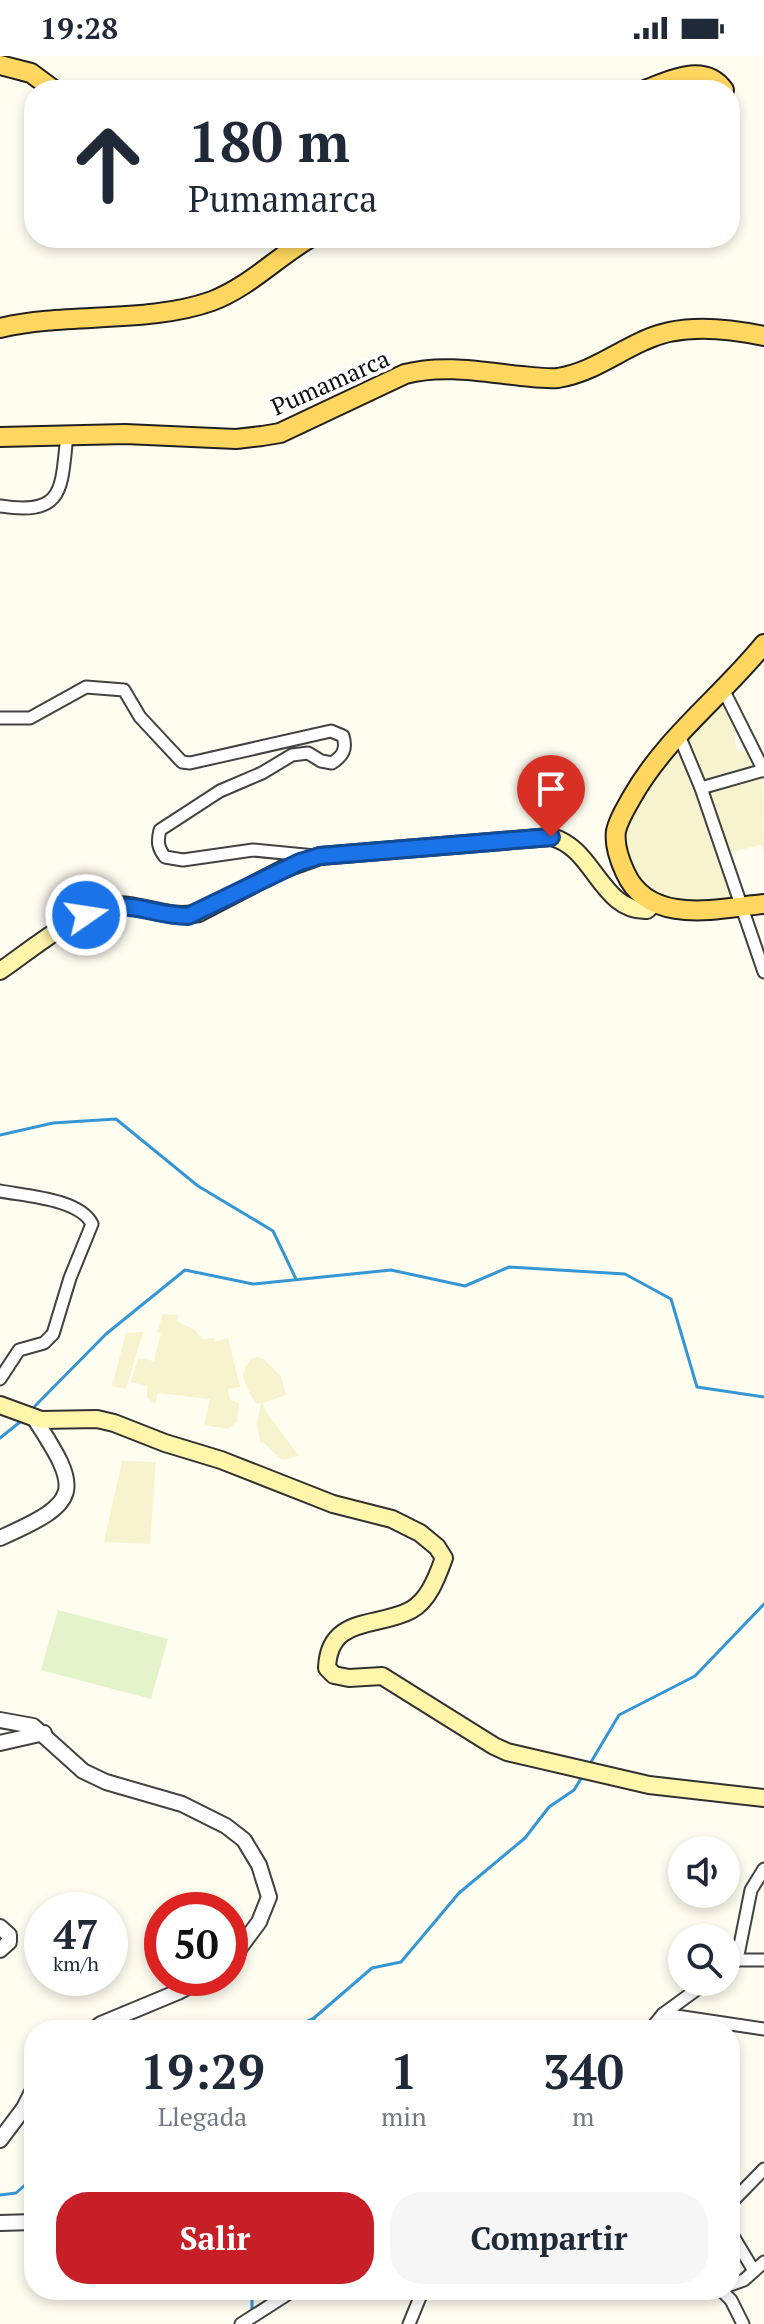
<!DOCTYPE html>
<html lang="es">
<style>
body{margin:0;font-family:"PT Serif",serif;background:#f6f6f7;color:#1f2937;height:100vh;display:flex;flex-direction:column;font-size:30px;white-space:nowrap}
*{box-sizing:border-box;margin:0}
p{font-size:26px;color:#747a83}
.icon{flex:none;width:44px;height:44px;fill:none;stroke:currentColor;stroke-width:2;stroke-linecap:round;stroke-linejoin:round}
.map{position:relative;flex:1;overflow:hidden}
.drawer{position:absolute;left:24px;top:1964px;width:716px;height:280px;display:flex;flex-direction:column;background:#fff;border-radius:32px;box-shadow:0 4px 12px #0003}
.drawer>*{flex:none}
.guide{position:absolute;left:24px;top:24px;width:716px;height:168px;border-radius:32px;box-shadow:0 4px 12px #0003;background:#fff;color:#1f2937;overflow:hidden}
.fabs{position:absolute;left:668px;top:1780px;display:grid;gap:16px}
.fabs a{display:grid;place-items:center;width:72px;height:72px;border-radius:50%;background:#fff;box-shadow:0 4px 12px #0003;font-size:40px}
.speed{position:absolute;left:24px;top:1836px;display:flex;gap:16px;font-size:40px;font-weight:700;text-align:center}
.speed>*{display:grid;place-content:center;width:104px;height:104px;border-radius:50%;background:#fff;box-shadow:0 4px 12px #0003;line-height:1}
.speed small{font-size:20px;font-weight:400}
.speed .limit{border:12px solid #d22;background:#fff;color:#111}
.pin{position:absolute;display:grid;place-items:center;width:68px;height:68px;color:#fff;margin:-82px -34px;border-radius:50% 50% 50% 0;rotate:-45deg;box-shadow:0 0 8px #0007}
.pin .icon{rotate:45deg}
.me{position:absolute;width:88px;margin:-44px;rotate:77deg;stroke-linejoin:round;filter:drop-shadow(0 0 6px #0008)}
.turn{display:flex;align-items:center;gap:28px;height:168px;padding:0 32px;font-size:36px}
.turn .icon{width:104px;height:104px;stroke-width:2.5}
.turn b{display:block;font-size:56px;line-height:68px}
.eta{display:flex;justify-content:space-evenly;align-items:center;height:136px;text-align:center}
.eta b{font-size:48px;font-weight:600;line-height:56px}
.action{display:flex;gap:16px;margin-top:auto;padding:16px 32px}
.action a{flex:1;height:92px;border-radius:32px;background:#c61f28;color:#fff;font-size:32px;font-weight:600;line-height:92px;text-align:center}
.action a+a{background:#f6f6f7;color:#1f2937}
.status{display:flex;justify-content:space-between;align-items:center;height:56px;padding:0 40px;background:#fff;direction:ltr}
.status svg{height:22px;fill:currentColor}
.map>svg:first-child{display:block}
.farmland{fill:#f7f3ce}
.pitch{fill:#e5f3ca}
.lines{fill:none;stroke-linecap:round;stroke-linejoin:round}
.stream{stroke:#3596d4;stroke-width:3}
.minor-casing{stroke:#424242;stroke-width:15}
.tertiary-casing{stroke:#424242;stroke-width:18}
.secondary-casing{stroke:#313131;stroke-width:20}
.primary-casing{stroke:#202020;stroke-width:22}
.minor{stroke:#fff;stroke-width:11}
.tertiary{stroke:#fff;stroke-width:14}
.secondary{stroke:#fff5ab;stroke-width:16}
.primary{stroke:#ffd760;stroke-width:18}
.route-casing{stroke:#114b97;stroke-width:20}
.route{stroke:#1a73e8;stroke-width:14}
.labels{text-anchor:middle;dominant-baseline:central;stroke-width:8;stroke-linejoin:round;paint-order:stroke}
.street-label{font-size:24px;fill:#0f0f0f;stroke:#fff}
</style>
<div class="status"><b>19:28</b><svg viewBox="0 0 49 12"><path d="M0 12V9h3v3zM5 12V6h3v6zM10 12V3h3v9zM15 12V0h3v12zM26 1h20v11H26zM47 4h2v5h-2z"/></svg></div>
<div class="map">
<svg width="764" height="2268" viewBox="0 0 764 2268">
<rect width="100%" height="100%" fill="#fffcf0"/>
<!-- farmland -->
<g class="farmland">
<path d="M 725,644 L 735,677 L 736,693 L 740,696 L 747,693 L 755,710 L 702,724 L 686,683 Z"/>
<path d="M 680,688 L 697,732 L 734,843 L 685,847 L 661,841 L 644,829 L 632,813 L 625,781 L 628,761 L 637,744 Z"/>
<path d="M 763,720 L 764,796 L 761,789 L 730,796 L 724,787 L 707,735 L 734,725 Z"/>
<path d="M 163,1258 L 178,1259 L 177,1265 L 195,1274 L 202,1283 L 214,1282 L 214,1286 L 228,1282 L 240,1331 L 228,1333 L 230,1344 L 239,1347 L 237,1365 L 228,1373 L 204,1369 L 210,1343 L 158,1337 L 155,1348 L 147,1341 L 147,1330 L 131,1326 L 138,1302 L 154,1305 L 161,1277 L 157,1276 Z"/>
<path d="M 143,1276 L 126,1333 L 112,1330 L 126,1277 Z"/>
<path d="M 257,1301 L 263,1303 L 281,1320 L 286,1339 L 263,1347 L 266,1356 L 299,1400 L 282,1404 L 264,1387 L 260,1386 L 257,1368 L 261,1347 L 257,1348 L 250,1338 L 243,1321 L 245,1311 L 251,1303 Z"/>
<path d="M 122,1405 L 156,1406 L 150,1488 L 104,1486 Z"/>
</g>
<!-- pitch -->
<path class="pitch" d="M 58,1554 L 168,1583 L 151,1643 L 41,1614 Z"/>
<g class="lines">
<!-- stream -->
<g class="stream">
<path d="M 0,1079 L 53,1067 L 116,1063 L 198,1130 L 273,1175 L 296,1223"/>
<path d="M 35,1350 L 106,1278 L 185,1214 L 253,1228 L 391,1214 L 465,1230 L 509,1211 L 625,1218 L 671,1243 L 697,1331 L 764,1341"/>
<path d="M 0,1382 L 20,1366"/>
<path d="M 591,1706 L 619,1659 L 695,1620 L 764,1548"/>
<path d="M 287,1974 L 314,1962 L 372,1912 L 401,1906 L 459,1837 L 525,1782 L 549,1751 L 574,1734 L 582,1721"/>
<path d="M 309,1974 L 314,1963"/>
<path d="M 0,2139 L 16,2137 L 34,2121"/>
<path d="M 252,2234 L 252,2256"/>
</g>
<defs>
<g id="minor">
<path d="M 0,450 C 65,460 61,433 67,379"/>
<path d="M 723,633 L 764,715"/>
<path d="M 0,662 L 30,662 L 86,631 L 124,634 L 140,661 L 182,706 L 190,707 L 331,675 L 343,680 C 347,693 343,700 332,707 L 321,705 L 308,697 L 292,699 L 262,717 L 220,735 L 160,774 C 157,786 158,792 165,801 L 183,804 L 253,794 L 315,800"/>
<path d="M 678,677 L 701,732 L 764,916"/>
<path d="M 701,732 L 764,714"/>
<path d="M 0,1135 C 26,1140 80,1143 92,1168 L 70,1222 L 53,1278 L 44,1287 L 19,1294 L 0,1323"/>
<path d="M 737,1904 L 764,1904"/>
<path d="M 726,1912 L 737,1904 L 751,1834 L 764,1813"/>
<path d="M 650,1974 L 663,1958 L 707,1926"/>
<path d="M 664,1974 L 663,1958 L 764,1973"/>
<path d="M 730,2148 L 764,2113"/>
<path d="M 730,2175 L 754,2215"/>
<path d="M 730,2229 L 744,2224 L 764,2206"/>
<path d="M 721,2234 L 731,2244 L 743,2268"/>
<path d="M 241,2268 L 294,2234"/>
<path d="M 409,2268 L 423,2234"/>
</g>
<g id="tertiary">
<path d="M 0,1482 C 82,1446 82,1435 34,1362"/>
<path d="M 0,1664 L 33,1670 L 83,1715 L 106,1726 L 182,1748 L 226,1770 L 244,1784 L 259,1809 L 269,1841 L 259,1866 L 230,1905"/>
<path d="M 0,1687 L 44,1677"/>
<path d="M 0,1871 L 9,1879 L 9,1886 L 0,1894"/>
<path d="M 93,1974 L 101,1968 L 178,1936 L 204,1922"/>
<path d="M 0,2084 L 24,2052 L 34,2032"/>
<path d="M 0,2167 L 34,2166"/>
</g>
<g id="secondary">
<path d="M 0,915 C 28,896 86,847 119,849 C 147,850 171,864 199,857 L 281,814 L 320,800 L 551,781 C 594,791 601,856 647,854 L 655,846"/>
<path d="M 0,1349 L 41,1364 L 97,1363 L 114,1367 L 165,1387 L 221,1404 L 333,1448 L 392,1463 L 420,1477 L 437,1491 L 444,1502 C 437,1521 429,1544 411,1554 C 378,1572 329,1559 327,1612 L 334,1619 L 349,1622 L 382,1620 L 494,1690 L 507,1696 L 649,1729 L 764,1742"/>
</g>
<g id="primary">
<path d="M 0,9 L 31,17 L 54,34"/>
<path d="M 645,34 C 669,25 704,6 724,34"/>
<path d="M 0,272 C 67,256 148,268 212,245 C 249,231 277,201 310,182"/>
<path d="M 0,381 L 125,378 L 236,383 L 262,380 L 280,377 L 405,318 C 443,308 483,316 521,320 C 533,321 546,323 558,322 C 590,317 614,298 643,285 C 680,267 725,272 764,280"/>
<path d="M 764,588 C 721,641 666,681 632,741 C 626,752 619,762 616,775 C 614,789 619,803 625,816 C 649,871 720,852 764,848"/>
</g>
</defs>
<!-- minor casing -->
<use href="#minor" class="minor-casing"/>
<!-- tertiary casing -->
<use href="#tertiary" class="tertiary-casing"/>
<!-- secondary casing -->
<use href="#secondary" class="secondary-casing"/>
<!-- primary casing -->
<use href="#primary" class="primary-casing"/>
<!-- minor -->
<use href="#minor" class="minor"/>
<!-- tertiary -->
<use href="#tertiary" class="tertiary"/>
<!-- secondary -->
<use href="#secondary" class="secondary"/>
<!-- primary -->
<use href="#primary" class="primary"/>
</g>
<g class="lines">
<defs>
<path id="route" d="M 86,859 C 128,840 147,859 188,860 L 300,806 L 320,800 L 551,781"/>
</defs>
<!-- route casing -->
<use href="#route" class="route-casing"/>
<!-- route -->
<use href="#route" class="route"/>
</g>
<g class="labels">
<!-- street labels -->
<g class="street-label">
<text transform="translate(330 326) rotate(-24)">Pumamarca</text>
</g>
</g>
</svg>
<div class="fabs">
<a><svg class="icon" aria-label="sound" viewBox="0 0 24 24"><path d="M4 9h4l5-4v14l-5-4H4zM17 9q2 3 0 6"/></svg></a>
<a><svg class="icon" aria-label="search" viewBox="0 0 24 24"><circle cx="10" cy="10" r="6"/><path d="M15 15l6 6"/></svg></a>
</div>
<div class="speed"><div>47<small>km/h</small></div><div class="limit">50</div></div>
<div class="pin" style="left:551px;top:781px;background:#d93025"><svg class="icon" aria-label="arrive" viewBox="0 0 24 24"><path d="M6 21V4h12l-3 4 3 4H6"/></svg></div>
<svg class="me" style="left:86px;top:859px" viewBox="-20 -20 40 40"><circle r="17" fill="#1a73e8" stroke="#fff" stroke-width="3"/><path d="M0-11L8 9 0 5-8 9z" fill="#fff"/></svg>
<div class="guide">
<div class="turn"><svg class="icon" aria-label="ahead" viewBox="0 0 24 24"><path d="M12 20V5M6 11l6-6 6 6"/></svg><div><b>180 m</b>Pumamarca</div></div>
</div>
<section class="drawer">
<div class="eta">
<div><b>19:29</b><p>Llegada</p></div>
<div><b>1</b><p>min</p></div>
<div><b>340</b><p>m</p></div>
</div>
<div class="action"><a>Salir</a><a>Compartir</a></div>
</section>
</div>
